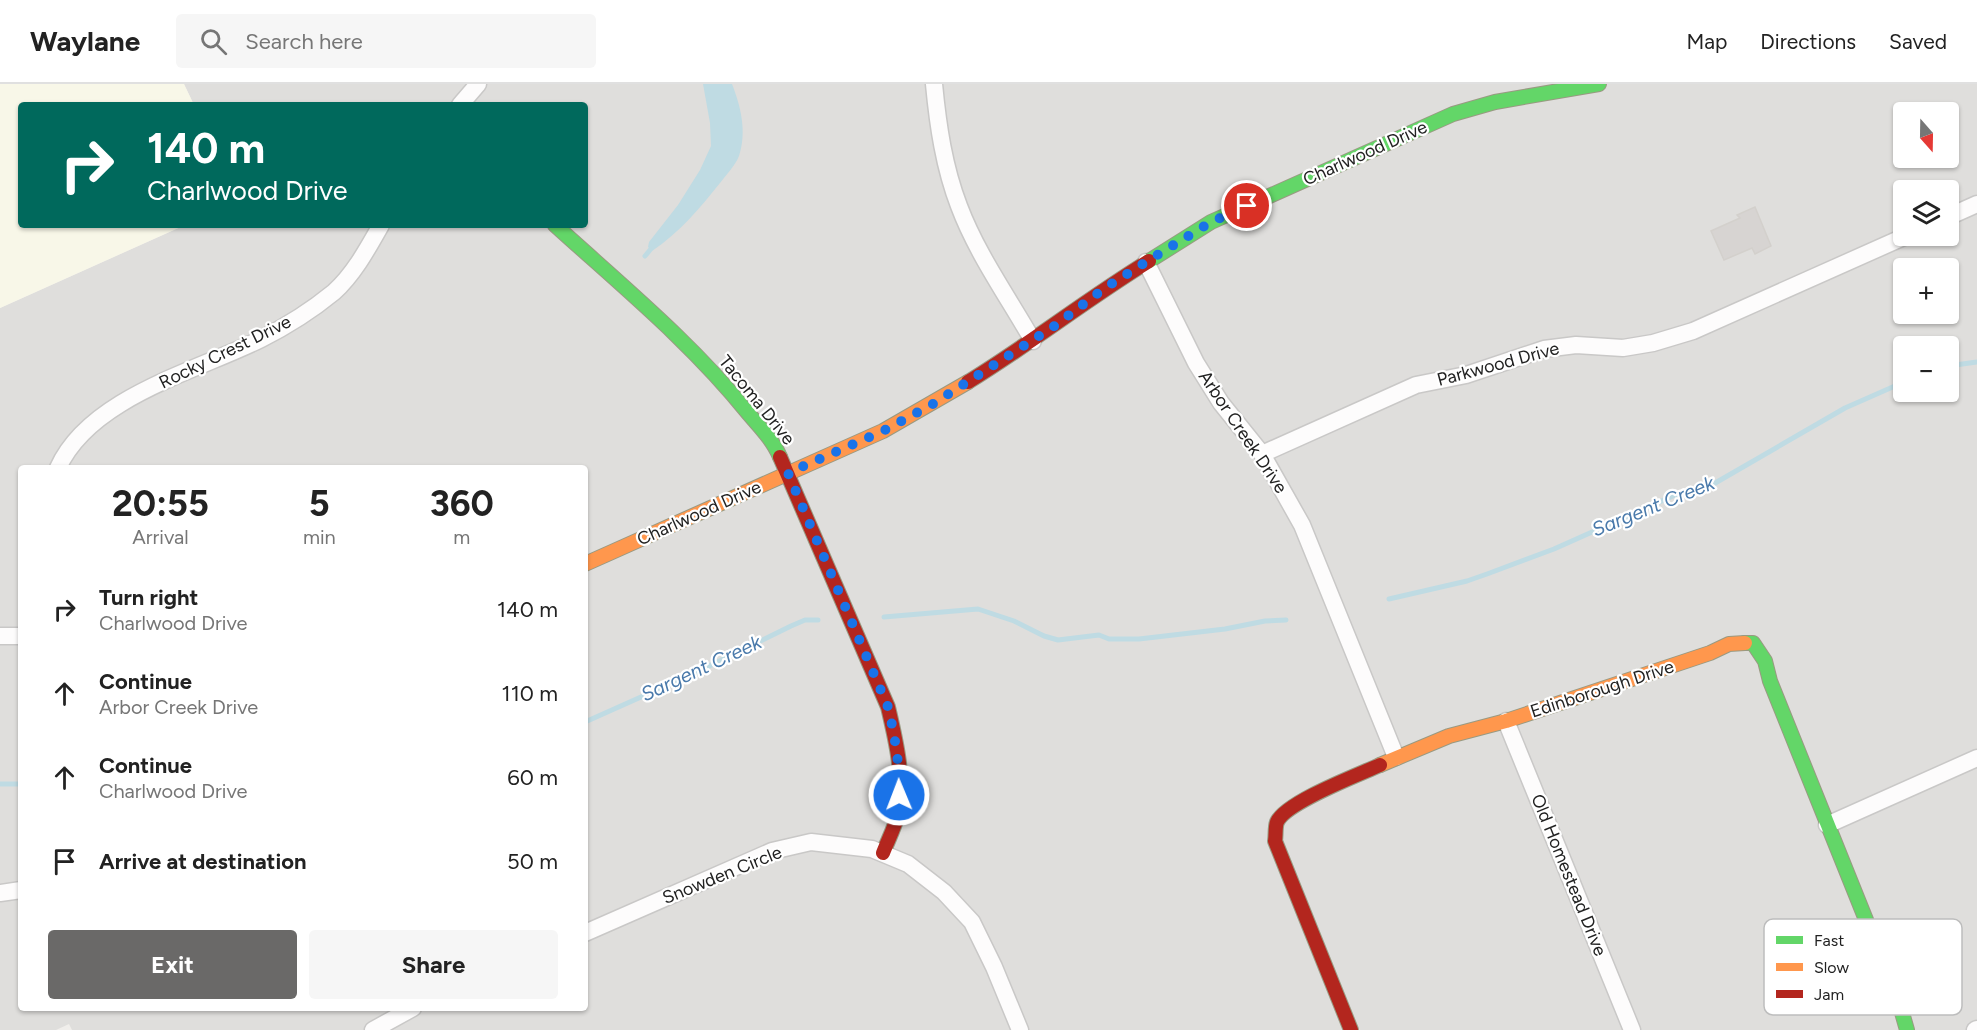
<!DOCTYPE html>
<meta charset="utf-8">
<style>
body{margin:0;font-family:Figtree,sans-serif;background:#f6f6f6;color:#222;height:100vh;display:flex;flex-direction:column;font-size:22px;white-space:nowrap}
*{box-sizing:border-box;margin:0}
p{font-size:20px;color:#767676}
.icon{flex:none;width:33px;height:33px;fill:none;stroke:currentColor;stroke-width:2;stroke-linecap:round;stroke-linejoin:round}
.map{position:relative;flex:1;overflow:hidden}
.sheet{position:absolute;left:18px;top:381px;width:570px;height:546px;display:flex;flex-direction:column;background:#fff;border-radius:6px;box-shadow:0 2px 4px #0004}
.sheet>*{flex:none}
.guide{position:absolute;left:18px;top:18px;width:570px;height:126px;border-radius:6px;box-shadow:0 2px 4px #0004;background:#00695c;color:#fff;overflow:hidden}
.needle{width:39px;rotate:160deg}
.controls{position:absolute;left:1893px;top:18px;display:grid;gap:12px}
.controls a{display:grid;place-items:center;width:66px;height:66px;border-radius:6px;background:#fff;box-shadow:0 2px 4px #0004;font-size:30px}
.pin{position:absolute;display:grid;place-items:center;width:51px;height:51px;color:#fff;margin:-26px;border:3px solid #fff;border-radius:50%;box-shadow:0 2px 6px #0007}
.me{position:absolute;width:66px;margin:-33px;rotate:359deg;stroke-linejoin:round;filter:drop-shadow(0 0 4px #0008)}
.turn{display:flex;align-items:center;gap:21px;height:126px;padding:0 30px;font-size:27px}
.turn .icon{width:78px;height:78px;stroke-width:2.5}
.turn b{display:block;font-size:42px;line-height:51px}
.eta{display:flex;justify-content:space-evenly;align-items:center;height:102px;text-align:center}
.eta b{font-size:36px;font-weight:700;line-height:42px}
.action{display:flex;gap:12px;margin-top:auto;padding:12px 30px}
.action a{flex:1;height:69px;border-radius:6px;background:#6a6968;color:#fff;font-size:24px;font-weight:700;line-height:69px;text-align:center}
.action a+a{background:#f6f6f6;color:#222}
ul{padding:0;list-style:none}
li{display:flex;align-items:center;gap:18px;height:84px;padding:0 30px}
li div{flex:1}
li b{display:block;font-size:22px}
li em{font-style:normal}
header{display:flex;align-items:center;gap:36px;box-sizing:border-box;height:84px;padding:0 30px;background:#fff;border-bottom:2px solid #e0e0e0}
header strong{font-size:28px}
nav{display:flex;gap:33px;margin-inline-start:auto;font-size:21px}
.search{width:420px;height:54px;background:#f6f6f6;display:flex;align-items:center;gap:15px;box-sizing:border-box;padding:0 21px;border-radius:6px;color:#767676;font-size:22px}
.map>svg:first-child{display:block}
.residential{fill:#dfdedc;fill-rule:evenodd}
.education{fill:#f8f7e8}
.water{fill:#bfdbe3}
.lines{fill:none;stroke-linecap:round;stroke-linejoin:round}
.stream{stroke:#bfdbe3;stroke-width:5}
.building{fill:#d7d4d2;stroke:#d3d0cc;stroke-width:1.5}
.street-casing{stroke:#c9c8c7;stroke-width:19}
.fast-casing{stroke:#999a82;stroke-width:16}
.slow-casing{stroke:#999a82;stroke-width:16}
.jam-casing{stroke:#999a82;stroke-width:16}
.street{stroke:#fdfcfc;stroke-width:16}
.fast{stroke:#63d668;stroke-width:14}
.slow{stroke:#ff974d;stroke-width:14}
.jam{stroke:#b3261e;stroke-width:14}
.route{stroke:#1a73e8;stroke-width:10;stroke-dasharray:0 18}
.labels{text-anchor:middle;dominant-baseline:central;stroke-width:4.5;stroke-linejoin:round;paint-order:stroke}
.street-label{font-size:18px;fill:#222;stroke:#fff}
.water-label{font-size:20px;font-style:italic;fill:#4a7aab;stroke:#fff}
.key{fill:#fff;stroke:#bdbdbd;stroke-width:1.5}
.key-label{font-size:16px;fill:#222}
</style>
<header>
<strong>Waylane</strong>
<div class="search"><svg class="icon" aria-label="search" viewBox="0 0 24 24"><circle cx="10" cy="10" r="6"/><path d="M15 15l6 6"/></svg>Search here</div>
<nav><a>Map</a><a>Directions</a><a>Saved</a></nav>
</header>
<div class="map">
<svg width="1977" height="946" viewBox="0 0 1977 946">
<rect width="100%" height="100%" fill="#f0eeeb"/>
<!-- residential -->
<path class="residential" d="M 184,0 L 1977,0 L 1977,946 L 72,946 L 69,940 L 56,946 L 0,946 L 0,224 L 185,141 L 585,141 L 585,21 L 194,21 ZM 1904,28 L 1948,28 L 1948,74 L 1904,74 ZM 1904,106 L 1948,106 L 1948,152 L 1904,152 ZM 1904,184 L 1948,184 L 1948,230 L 1904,230 ZM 1904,262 L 1948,262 L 1948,308 L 1904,308 ZM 21,384 L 585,384 L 585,924 L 21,924 Z"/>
<!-- education -->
<path class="education" d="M 0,0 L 184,0 L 194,21 L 21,21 L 21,141 L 185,141 L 0,224 Z"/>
<!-- water -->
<path class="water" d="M 703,0 L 732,0 C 741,23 747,48 739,72 C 735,82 726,91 720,99 C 700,124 679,149 652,167 L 648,163 L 649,158 L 678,121 L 700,86 L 711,62 L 710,39 Z"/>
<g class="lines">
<!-- stream -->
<g class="stream">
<path d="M 645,172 L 650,166"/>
<path d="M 1948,282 L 1977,278"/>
<path d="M 1389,515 L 1467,497 L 1487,490 L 1554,465 L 1675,411 L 1710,402 L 1845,324 L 1904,298"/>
<path d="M 884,533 L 978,525 L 1014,537 L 1044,552 L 1058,556 L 1099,551 L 1109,555 L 1139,555 L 1225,545 L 1265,537 L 1286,536"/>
<path d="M 585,638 L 697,588 L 791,542 L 805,536 L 818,536"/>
<path d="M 0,700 L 21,700"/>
</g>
</g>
<!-- building -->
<path class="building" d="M 1755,123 L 1771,162 L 1755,170 L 1752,164 L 1724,176 L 1711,147 L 1740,134 L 1737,131 Z"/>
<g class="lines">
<defs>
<g id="street">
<path d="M 934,0 C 938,42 944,83 959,122 C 977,170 1008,213 1033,257"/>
<path d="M 460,21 L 478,0"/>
<path d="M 1948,133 L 1977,120"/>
<path d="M 1146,178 L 1196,279 L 1221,319 L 1262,370 L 1302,441 L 1396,673"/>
<path d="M 1262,370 L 1416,301 L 1466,291 L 1544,265 L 1576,261 L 1623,264 L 1653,259 L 1693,247 L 1906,152"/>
<path d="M 58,384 C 90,313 197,287 261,255 C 287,242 312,226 334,208 C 354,190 368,164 381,141"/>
<path d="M 0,552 L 21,552"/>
<path d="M 1506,637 L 1632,946"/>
<path d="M 1827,741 L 1977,674"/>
<path d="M 0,809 L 21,806"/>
<path d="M 585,849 L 772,767 L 811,758 L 872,765 L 908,780 L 944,808 L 972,838 L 994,883 L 1020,946"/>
<path d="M 373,946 L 413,924"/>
<path d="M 1975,946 L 1977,945"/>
</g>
<g id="fast">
<path d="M 555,141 C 621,201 692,259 748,329 C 760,343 773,356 780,373"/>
<path d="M 1149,177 L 1211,138 L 1453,30 L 1495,18 L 1599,0"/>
<path d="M 1745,559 L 1753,559 L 1765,577 L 1770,597 L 1899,918 L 1907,946"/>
</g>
<g id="slow">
<path d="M 585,480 L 883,347 L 968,298"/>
<path d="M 1380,681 L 1449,652 L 1506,637 L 1710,569 L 1729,560 L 1745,559"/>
</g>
<g id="jam">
<path d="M 968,298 C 1030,260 1087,215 1149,177"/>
<path d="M 780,373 L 888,623 C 896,657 905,694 898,730 C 895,743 888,756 883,769"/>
<path d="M 1351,946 L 1275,757 C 1276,752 1275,743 1277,738 C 1286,718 1358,691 1380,681"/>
</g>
</defs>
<!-- street casing -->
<use href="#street" class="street-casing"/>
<!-- fast casing -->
<use href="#fast" class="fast-casing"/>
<!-- slow casing -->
<use href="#slow" class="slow-casing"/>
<!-- jam casing -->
<use href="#jam" class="jam-casing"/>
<!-- street -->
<use href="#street" class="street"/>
<!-- fast -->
<use href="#fast" class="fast"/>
<!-- slow -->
<use href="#slow" class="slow"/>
<!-- jam -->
<use href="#jam" class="jam"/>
</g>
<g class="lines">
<!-- route -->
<path class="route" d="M 899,711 C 900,681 895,653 888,623 L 788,389 L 883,347 L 933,320 L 1053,243 L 1105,204 L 1146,178 L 1211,138 L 1247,122"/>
</g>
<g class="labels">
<!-- street labels -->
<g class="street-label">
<text transform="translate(1365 69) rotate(-24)">Charlwood Drive</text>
<text transform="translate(225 268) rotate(-26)">Rocky Crest Drive</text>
<text transform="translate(1498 280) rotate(-15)">Parkwood Drive</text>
<text transform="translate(757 316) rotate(51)">Tacoma Drive</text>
<text transform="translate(1243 348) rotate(56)">Arbor Creek Drive</text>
<text transform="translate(699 429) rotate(-24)">Charlwood Drive</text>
<text transform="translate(1602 605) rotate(-18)">Edinborough Drive</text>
<text transform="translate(722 791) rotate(-22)">Snowden Circle</text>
<text transform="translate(1569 791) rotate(68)">Old Homestead Drive</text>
</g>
<!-- water labels -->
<g class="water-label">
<text transform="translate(1653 422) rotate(-22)">Sargent Creek</text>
<text transform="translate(701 584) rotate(-25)">Sargent Creek</text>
</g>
</g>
<!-- legend -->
<rect x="1764" y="835" width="198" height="96" rx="9" class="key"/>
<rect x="1776" y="852" width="27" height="8" fill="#63d668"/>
<rect x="1776" y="879" width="27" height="8" fill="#ff974d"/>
<rect x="1776" y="906" width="27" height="8" fill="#b3261e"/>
<g class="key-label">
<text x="1814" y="862">Fast</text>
<text x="1814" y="889">Slow</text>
<text x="1814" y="916">Jam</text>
</g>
</svg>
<div class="controls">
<a><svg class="needle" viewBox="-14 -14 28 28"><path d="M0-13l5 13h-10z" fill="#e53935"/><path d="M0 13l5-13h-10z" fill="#767676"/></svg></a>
<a><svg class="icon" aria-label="layers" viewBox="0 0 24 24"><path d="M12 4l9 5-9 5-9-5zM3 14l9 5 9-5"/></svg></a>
<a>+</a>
<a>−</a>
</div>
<div class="pin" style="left:1247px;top:122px;background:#d93025"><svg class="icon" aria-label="arrive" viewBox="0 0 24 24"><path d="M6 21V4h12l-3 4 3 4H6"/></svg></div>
<svg class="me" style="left:899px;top:711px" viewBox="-20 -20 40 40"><circle r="17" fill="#1a73e8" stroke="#fff" stroke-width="3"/><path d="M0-11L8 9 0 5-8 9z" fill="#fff"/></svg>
<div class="guide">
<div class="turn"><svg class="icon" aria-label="right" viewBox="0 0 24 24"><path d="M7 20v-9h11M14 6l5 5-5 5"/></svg><div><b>140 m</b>Charlwood Drive</div></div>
</div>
<section class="sheet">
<div class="eta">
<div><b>20:55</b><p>Arrival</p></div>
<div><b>5</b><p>min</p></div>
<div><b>360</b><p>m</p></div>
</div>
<ul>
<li><svg class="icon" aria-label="right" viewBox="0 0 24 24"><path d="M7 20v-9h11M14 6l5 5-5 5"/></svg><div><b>Turn right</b><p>Charlwood Drive</p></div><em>140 m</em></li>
<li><svg class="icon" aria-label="ahead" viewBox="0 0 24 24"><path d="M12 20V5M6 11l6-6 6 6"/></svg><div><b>Continue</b><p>Arbor Creek Drive</p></div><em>110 m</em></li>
<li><svg class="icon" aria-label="ahead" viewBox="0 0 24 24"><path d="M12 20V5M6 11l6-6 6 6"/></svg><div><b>Continue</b><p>Charlwood Drive</p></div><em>60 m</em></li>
<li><svg class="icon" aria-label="arrive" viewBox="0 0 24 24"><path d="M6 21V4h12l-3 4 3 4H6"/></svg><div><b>Arrive at destination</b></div><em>50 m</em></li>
</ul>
<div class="action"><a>Exit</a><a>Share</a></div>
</section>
</div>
